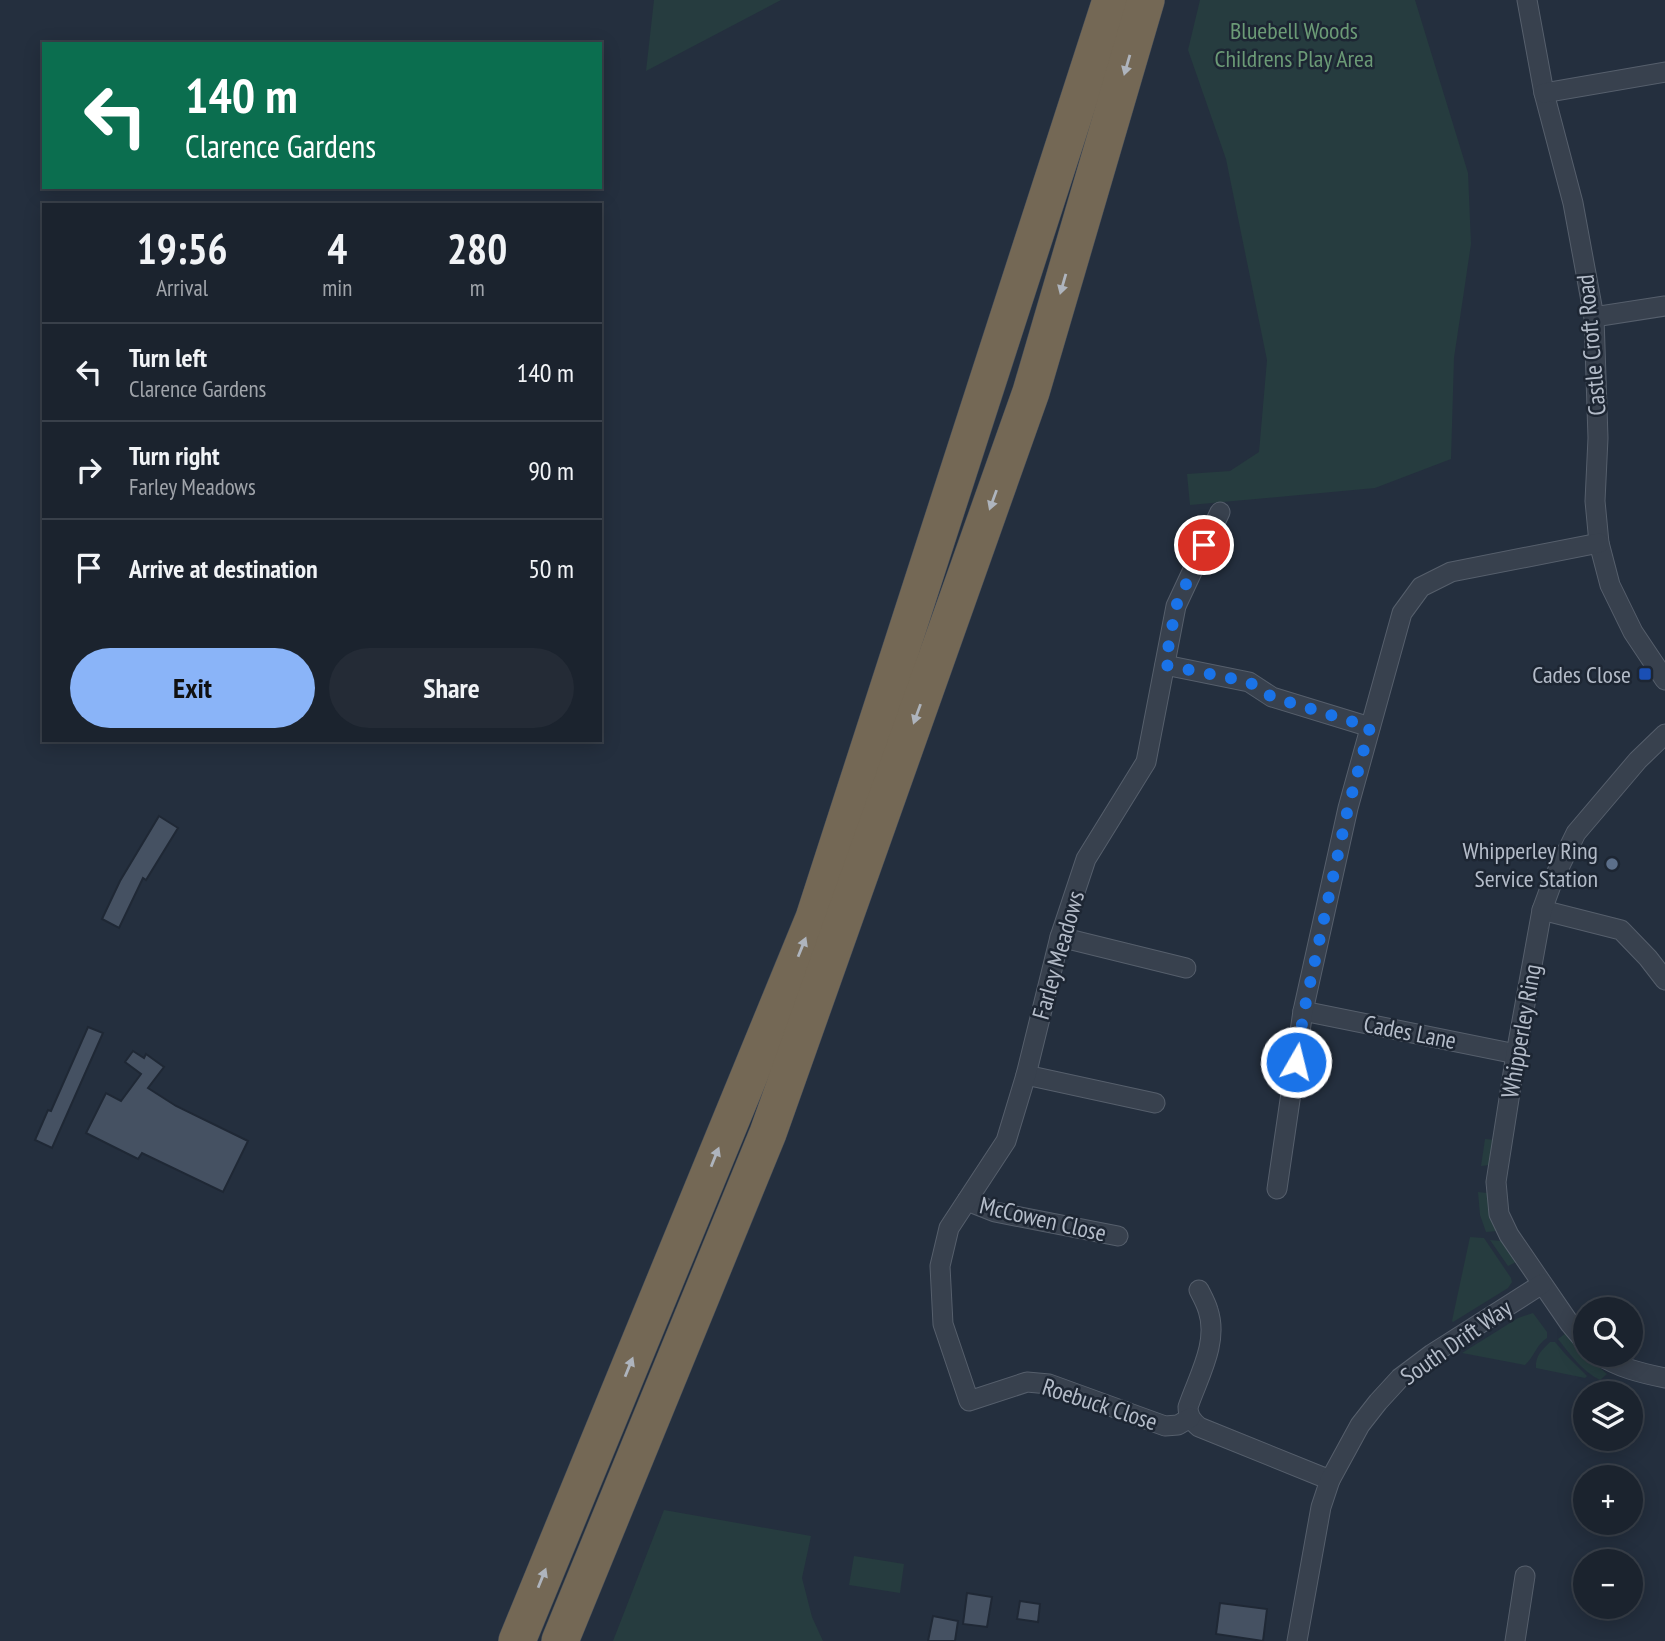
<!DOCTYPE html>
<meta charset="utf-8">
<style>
body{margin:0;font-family:"PT Sans Narrow",sans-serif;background:#242b36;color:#f1f3f6;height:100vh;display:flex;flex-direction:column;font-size:26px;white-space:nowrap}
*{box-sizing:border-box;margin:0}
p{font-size:23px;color:#a0a4aa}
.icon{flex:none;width:38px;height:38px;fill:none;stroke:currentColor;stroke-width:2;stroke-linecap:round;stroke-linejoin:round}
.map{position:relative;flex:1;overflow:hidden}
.details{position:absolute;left:42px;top:203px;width:560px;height:539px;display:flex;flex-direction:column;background:#1b232e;border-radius:0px;box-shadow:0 4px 18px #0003,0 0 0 2px #39404a}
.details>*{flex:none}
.hud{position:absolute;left:42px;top:42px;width:560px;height:147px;border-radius:0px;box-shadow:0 4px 18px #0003,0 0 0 2px #39404a;background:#0b6e4f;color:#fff;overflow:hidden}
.buttons{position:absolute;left:1573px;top:1297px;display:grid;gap:14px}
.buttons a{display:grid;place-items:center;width:70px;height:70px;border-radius:50%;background:#1b232e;box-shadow:0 4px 18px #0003,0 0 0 2px #39404a;font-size:35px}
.pin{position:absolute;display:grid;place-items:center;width:60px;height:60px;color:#fff;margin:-30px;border:4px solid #fff;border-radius:50%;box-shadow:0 2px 7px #0007}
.me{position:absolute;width:77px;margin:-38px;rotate:8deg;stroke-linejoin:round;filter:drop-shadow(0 0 5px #0008)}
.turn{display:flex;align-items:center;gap:24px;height:147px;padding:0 28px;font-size:32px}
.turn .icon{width:91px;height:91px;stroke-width:2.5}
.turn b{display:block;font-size:49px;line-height:60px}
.eta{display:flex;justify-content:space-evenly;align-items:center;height:119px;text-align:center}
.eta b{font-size:42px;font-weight:700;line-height:49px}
.button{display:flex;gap:14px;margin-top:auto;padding:14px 28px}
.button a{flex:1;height:80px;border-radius:42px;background:#8ab4f8;color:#111;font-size:28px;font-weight:700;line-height:80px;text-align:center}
.button a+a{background:#242b36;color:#f1f3f6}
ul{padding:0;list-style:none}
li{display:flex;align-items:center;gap:21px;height:98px;padding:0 28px;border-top:2px solid #39404a}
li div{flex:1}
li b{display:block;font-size:26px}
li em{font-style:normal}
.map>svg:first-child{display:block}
.green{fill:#263c3f}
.building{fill:#455162;stroke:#1f2835;stroke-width:2}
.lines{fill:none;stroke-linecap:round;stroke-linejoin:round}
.street-casing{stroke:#565f6c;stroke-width:21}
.highway-casing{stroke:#434c59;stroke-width:38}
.street{stroke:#38414e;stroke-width:19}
.highway{stroke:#746855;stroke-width:37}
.oneway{fill:#aeb4bd}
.route{stroke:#1a73e8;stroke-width:12;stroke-dasharray:0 21.6}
.transit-dot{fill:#1a4fb4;stroke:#1d2633;stroke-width:2.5}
.service-dot{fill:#5c6f8a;stroke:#1d2633;stroke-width:2.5}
.labels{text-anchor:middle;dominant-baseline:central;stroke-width:5;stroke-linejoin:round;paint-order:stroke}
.park-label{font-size:24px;fill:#6b9a76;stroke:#1d2633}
.street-label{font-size:24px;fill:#b4bcc9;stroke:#1d2633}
.poi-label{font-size:24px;fill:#b4bcc9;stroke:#1d2633;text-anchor:end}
</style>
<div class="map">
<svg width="1665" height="1641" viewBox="0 0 1665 1641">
<rect width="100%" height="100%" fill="#242f3e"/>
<!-- green -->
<g class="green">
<path d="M 654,0 L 781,0 L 646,71 Z"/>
<path d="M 1200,0 L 1415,0 L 1468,173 L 1471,244 L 1454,358 L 1451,459 L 1375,488 L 1190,505 L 1187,474 L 1230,471 L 1259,452 L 1267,360 L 1226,159 L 1188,50 Z"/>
<path d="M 1485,1139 L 1495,1140 L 1490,1165 L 1481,1166 Z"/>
<path d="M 1478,1192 L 1487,1193 L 1491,1217 L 1497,1231 L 1486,1232 L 1480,1215 Z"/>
<path d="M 1470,1237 L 1484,1238 L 1511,1278 L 1512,1282 L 1508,1288 L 1453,1322 L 1452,1321 Z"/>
<path d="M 1490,1240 L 1502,1241 L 1516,1262 L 1508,1266 Z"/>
<path d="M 1533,1313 L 1547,1332 L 1547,1338 C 1536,1345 1534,1357 1525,1365 L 1462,1353 L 1518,1318 Z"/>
<path d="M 1566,1333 L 1581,1352 L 1607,1374 L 1600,1380 C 1583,1372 1569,1353 1558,1339 Z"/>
<path d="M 1550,1342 L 1555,1342 L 1566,1355 L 1587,1376 L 1585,1378 L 1536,1368 C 1535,1356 1542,1350 1550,1342 Z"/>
<path d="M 664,1510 L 811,1536 L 802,1578 L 812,1617 L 823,1641 L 613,1641 Z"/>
<path d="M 854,1556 L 904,1564 L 900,1593 L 849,1585 Z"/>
</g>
<!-- building -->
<g class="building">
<path d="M 159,816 L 178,828 L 146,880 L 143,878 L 119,928 L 102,919 L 120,881 Z"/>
<path d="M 88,1027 L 103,1033 L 52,1148 L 35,1140 L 48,1110 L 51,1111 Z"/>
<path d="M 133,1051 L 144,1058 L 146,1054 L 164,1067 L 148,1088 L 176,1106 L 248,1141 L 223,1192 L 142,1153 L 138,1159 L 86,1133 L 106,1093 L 121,1101 L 141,1074 L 125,1062 Z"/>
<path d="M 967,1593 L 992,1597 L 987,1627 L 963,1624 Z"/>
<path d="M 1020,1601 L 1040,1604 L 1038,1622 L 1017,1619 Z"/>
<path d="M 1220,1603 L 1267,1609 L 1263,1641 L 1216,1634 Z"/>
<path d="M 933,1616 L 958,1621 L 955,1641 L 928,1641 Z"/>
</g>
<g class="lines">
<defs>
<g id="street">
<path d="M 1527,0 L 1544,93 L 1573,203 L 1594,317 L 1598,438 L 1595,501 L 1599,543 L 1610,585 L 1633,632 L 1665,680"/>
<path d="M 1544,93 L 1665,72"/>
<path d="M 1594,317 L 1665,306"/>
<path d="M 1165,665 L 1249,682 L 1272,697 L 1370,727"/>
<path d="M 1542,910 L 1621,930 L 1648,958 L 1665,980"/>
<path d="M 1060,937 L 1186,968"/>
<path d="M 1303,1011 L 1516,1054"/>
<path d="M 1026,1075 L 1155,1103"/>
<path d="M 1277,1189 L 1303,1011 L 1348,808 L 1402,613 L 1421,587 L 1451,572 L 1599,543"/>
<path d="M 967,1201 L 995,1212 L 1118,1236"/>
<path d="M 1199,1290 C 1202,1296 1206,1303 1208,1310 C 1219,1343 1198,1377 1188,1407 C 1188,1416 1192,1421 1199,1427 L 1330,1480"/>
<path d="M 1586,1343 L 1570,1324 L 1509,1235 L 1499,1214 L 1496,1182 L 1516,1054 L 1542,910 L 1553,880 L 1576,833 L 1638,760 L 1665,734"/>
<path d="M 1598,1354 C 1619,1368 1641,1373 1665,1378"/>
<path d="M 1190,1418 L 1178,1425 L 1165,1426 L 1049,1384 L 1027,1382 L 969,1401 L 943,1324 L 940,1266 L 949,1228 L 1006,1141 L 1026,1075 L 1060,937 L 1086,859 L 1146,762 L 1176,606 L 1220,512"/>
<path d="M 1297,1641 L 1321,1507 L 1330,1480 L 1360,1425 L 1378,1402 L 1400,1378 L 1432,1354 L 1542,1284"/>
<path d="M 1515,1641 L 1525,1576"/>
</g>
<g id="highway">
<path d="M 517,1641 L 814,918 L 1111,0"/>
<path d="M 560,1641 L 768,1133 L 1031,392 L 1146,0"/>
</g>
</defs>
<!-- street casing -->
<use href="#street" class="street-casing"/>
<!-- highway casing -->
<use href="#highway" class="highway-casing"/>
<!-- street -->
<use href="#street" class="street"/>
<!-- highway -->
<use href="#highway" class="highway"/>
</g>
<!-- one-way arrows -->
<defs><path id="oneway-solid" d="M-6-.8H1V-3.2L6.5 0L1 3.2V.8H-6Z" transform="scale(1.75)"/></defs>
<g class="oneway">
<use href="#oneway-solid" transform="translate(1127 65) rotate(106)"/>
<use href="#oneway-solid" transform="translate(1063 284) rotate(106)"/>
<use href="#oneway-solid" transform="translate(993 500) rotate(110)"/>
<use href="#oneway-solid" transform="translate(917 714) rotate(110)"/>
<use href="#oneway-solid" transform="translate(802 947) rotate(-68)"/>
<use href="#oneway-solid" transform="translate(715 1157) rotate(-68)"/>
<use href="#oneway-solid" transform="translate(629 1367) rotate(-68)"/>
<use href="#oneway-solid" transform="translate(542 1578) rotate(-68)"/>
</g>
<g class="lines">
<!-- route -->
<path class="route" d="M 1204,545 L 1176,606 L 1165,665 L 1249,682 L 1272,697 L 1370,727 L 1348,808 L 1304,1011 L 1296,1062"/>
</g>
<!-- markers -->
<rect class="transit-dot" x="1638" y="667" width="14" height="14" rx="3.5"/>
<circle class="service-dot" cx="1612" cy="864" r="7"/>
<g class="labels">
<!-- park labels -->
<g class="park-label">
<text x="1294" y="30">Bluebell Woods<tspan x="1294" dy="28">Childrens Play Area</tspan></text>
</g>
<!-- street labels -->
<g class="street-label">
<text transform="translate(1591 345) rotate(-95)">Castle Croft Road</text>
<text transform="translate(1058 955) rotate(-74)">Farley Meadows</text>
<text transform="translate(1521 1031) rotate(-80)">Whipperley Ring</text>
<text transform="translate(1410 1032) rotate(11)">Cades Lane</text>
<text transform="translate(1043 1219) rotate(13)">McCowen Close</text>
<text transform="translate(1456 1342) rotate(-35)">South Drift Way</text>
<text transform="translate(1100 1404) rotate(18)">Roebuck Close</text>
</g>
<!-- poi labels -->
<g class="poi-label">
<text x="1631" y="674">Cades Close</text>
<text x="1598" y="850">Whipperley Ring<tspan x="1598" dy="28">Service Station</tspan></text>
</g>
</g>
</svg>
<div class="buttons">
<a><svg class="icon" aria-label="search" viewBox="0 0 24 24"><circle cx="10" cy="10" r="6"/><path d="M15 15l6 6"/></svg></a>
<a><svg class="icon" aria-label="layers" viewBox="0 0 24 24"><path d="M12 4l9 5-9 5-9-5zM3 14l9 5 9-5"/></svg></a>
<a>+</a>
<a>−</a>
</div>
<div class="pin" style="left:1204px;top:545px;background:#d93025"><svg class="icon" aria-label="arrive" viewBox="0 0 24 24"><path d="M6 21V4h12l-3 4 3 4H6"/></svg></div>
<svg class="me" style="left:1296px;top:1062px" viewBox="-20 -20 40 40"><circle r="17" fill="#1a73e8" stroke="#fff" stroke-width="3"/><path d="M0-11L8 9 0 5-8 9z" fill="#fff"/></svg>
<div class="hud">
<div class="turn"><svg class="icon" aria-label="left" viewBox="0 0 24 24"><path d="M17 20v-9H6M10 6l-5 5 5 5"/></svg><div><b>140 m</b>Clarence Gardens</div></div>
</div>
<section class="details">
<div class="eta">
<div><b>19:56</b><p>Arrival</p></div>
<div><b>4</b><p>min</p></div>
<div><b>280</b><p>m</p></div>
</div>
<ul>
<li><svg class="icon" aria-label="left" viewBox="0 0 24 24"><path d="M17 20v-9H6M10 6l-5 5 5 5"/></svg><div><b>Turn left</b><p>Clarence Gardens</p></div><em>140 m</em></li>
<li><svg class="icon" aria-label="right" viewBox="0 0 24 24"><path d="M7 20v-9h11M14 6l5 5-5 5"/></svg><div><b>Turn right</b><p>Farley Meadows</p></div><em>90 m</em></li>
<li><svg class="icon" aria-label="arrive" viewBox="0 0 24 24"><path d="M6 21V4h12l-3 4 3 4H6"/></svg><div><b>Arrive at destination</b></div><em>50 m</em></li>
</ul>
<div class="button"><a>Exit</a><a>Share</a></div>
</section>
</div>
